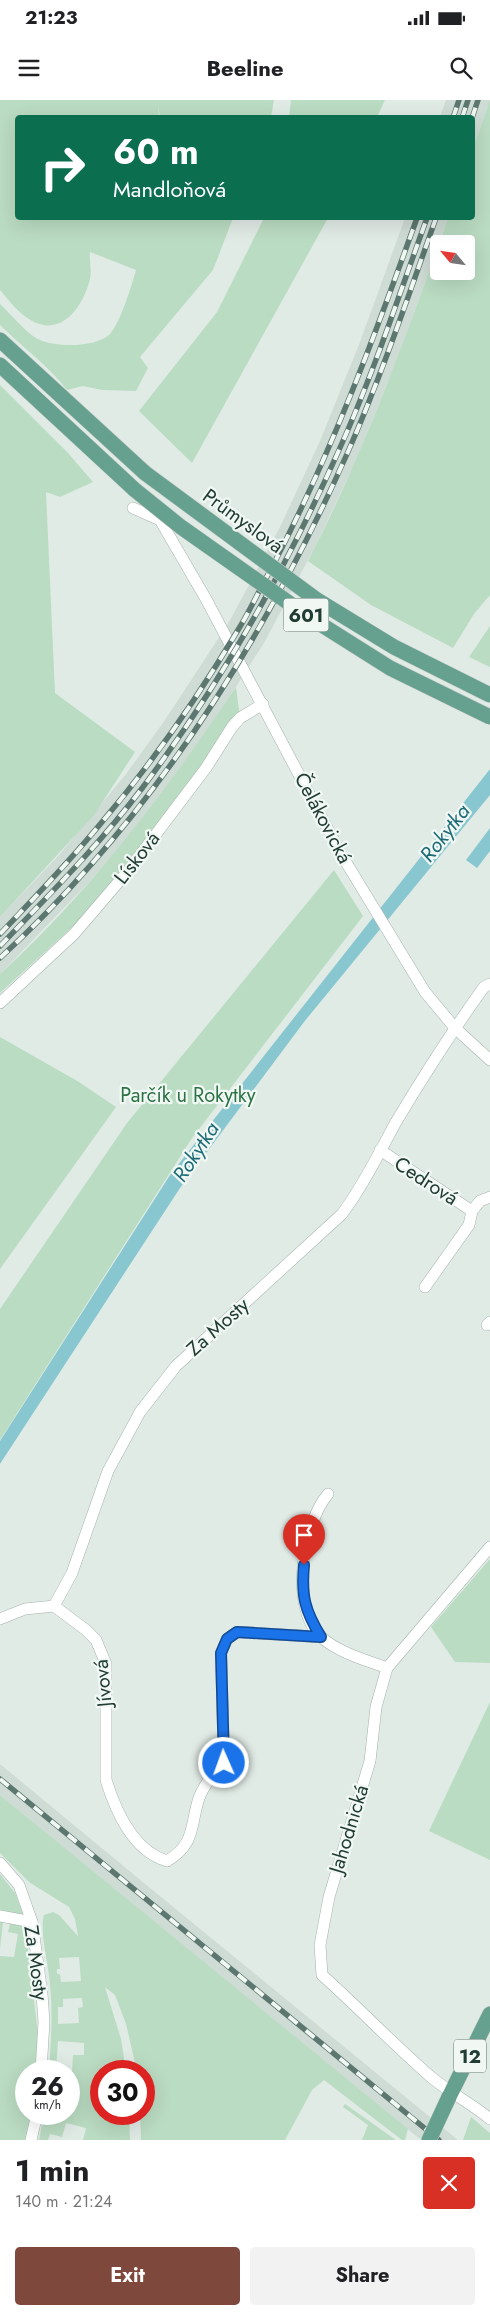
<!DOCTYPE html>
<meta charset="utf-8">
<style>
body{margin:0;font-family:Jost,sans-serif;background:#f2f2f2;color:#202124;height:100vh;display:flex;flex-direction:column;font-size:19px;white-space:nowrap}
*{box-sizing:border-box;margin:0}
p{font-size:16px;color:#757577}
.icon{flex:none;width:28px;height:28px;fill:none;stroke:currentColor;stroke-width:2;stroke-linecap:round;stroke-linejoin:round}
.map{position:relative;height:2040px;overflow:hidden}
.details{display:flex;flex-direction:column;background:#fff;flex:1}
.details>*{flex:none}
.top-card{position:absolute;left:15px;top:15px;width:460px;height:105px;border-radius:5px;box-shadow:0 5px 20px #0002;background:#0b6e4f;color:#fff;overflow:hidden}
.needle{width:32px;rotate:299deg}
.tools{position:absolute;left:430px;top:135px;display:grid;gap:10px}
.tools a{display:grid;place-items:center;width:45px;height:45px;border-radius:5px;background:#fff;box-shadow:0 5px 20px #0002;font-size:25px}
.speed{position:absolute;left:15px;top:1960px;display:flex;gap:10px;font-size:25px;font-weight:700;text-align:center}
.speed>*{display:grid;place-content:center;width:65px;height:65px;border-radius:50%;background:#fff;box-shadow:0 5px 20px #0002;line-height:1}
.speed small{font-size:12px;font-weight:400}
.speed .limit{border:8px solid #d22;background:#fff;color:#111}
.pin{position:absolute;display:grid;place-items:center;width:42px;height:42px;color:#fff;margin:-51px -21px;border-radius:50% 50% 50% 0;rotate:-45deg;box-shadow:0 0 5px #0007}
.pin .icon{rotate:45deg}
.me{position:absolute;width:55px;margin:-28px;rotate:358deg;stroke-linejoin:round;filter:drop-shadow(0 0 4px #0008)}
.turn{display:flex;align-items:center;gap:18px;height:105px;padding:0 15px;font-size:22px}
.turn .icon{width:65px;height:65px;stroke-width:2.5}
.turn b{display:block;font-size:35px;line-height:42px}
.round{display:grid;place-items:center;flex:none;width:52px;height:52px;border-radius:5px;background:#f2f2f2}
.head{display:flex;align-items:center;justify-content:space-between;height:85px;padding:0 15px}
h1{font-size:30px;font-weight:700;line-height:38px}
.action{display:flex;gap:10px;margin-top:auto;padding:10px 15px}
.action a{flex:1;height:58px;border-radius:5px;background:#7e493c;color:#fff;font-size:20px;font-weight:700;line-height:58px;text-align:center}
.action a+a{background:#f2f2f2;color:#202124}
.status{display:flex;justify-content:space-between;align-items:center;height:35px;padding:0 25px;background:#fff;direction:ltr}
.status svg{height:14px;fill:currentColor}
header{display:flex;justify-content:space-between;align-items:center;height:65px;padding:0 15px;background:#fff;font-size:22px;font-weight:700}
.map>svg:first-child{display:block}
.built{fill:#cfdbd5}
.green{fill:#badcc2;fill-rule:evenodd}
.water{fill:#89c7d0}
.lines{fill:none;stroke-linecap:round;stroke-linejoin:round}
.minor-casing{stroke:#a4b3ad;stroke-width:12}
.primary-casing{stroke:#c1c8c6;stroke-width:16}
.minor{stroke:#fff;stroke-width:11}
.primary{stroke:#66a08f;stroke-width:15}
.rail-casing{stroke:#5c776f;stroke-width:5.5}
.rail{stroke:#f1f8f4;stroke-width:4;stroke-dasharray:11;stroke-linecap:butt}
.primary-bridge-casing{stroke:#c1c8c6;stroke-width:16;stroke-linecap:butt}
.primary-bridge{stroke:#66a08f;stroke-width:15}
.route-casing{stroke:#114b97;stroke-width:12}
.route{stroke:#1a73e8;stroke-width:9}
.labels{text-anchor:middle;dominant-baseline:central;stroke-width:4.5;stroke-linejoin:round;paint-order:stroke}
.shield{fill:#f1f8f4;stroke:#5f746e;stroke-width:1}
.shield-label{font-size:19px;font-weight:bold;fill:#213c34}
.street-label{font-size:20px;fill:#213c34;stroke:#f1f8f4}
.park-label{font-size:20px;fill:#2c7245;stroke:#f1f8f4}
.water-label{font-size:21px;font-style:italic;fill:#1c6b77;stroke:#f1f8f4}
</style>
<div class="status"><b>21:23</b><svg viewBox="0 0 49 12"><path d="M0 12V9h3v3zM5 12V6h3v6zM10 12V3h3v9zM15 12V0h3v12zM26 1h20v11H26zM47 4h2v5h-2z"/></svg></div>
<header><svg class="icon" aria-label="menu" viewBox="0 0 24 24"><path d="M4 6h16M4 12h16M4 18h16"/></svg>Beeline<svg class="icon" aria-label="search" viewBox="0 0 24 24"><circle cx="10" cy="10" r="6"/><path d="M15 15l6 6"/></svg></header>
<div class="map">
<svg width="490" height="2040" viewBox="0 0 490 2040">
<rect width="100%" height="100%" fill="#e1ebe6"/>
<!-- built -->
<g class="built">
<path d="M 446,0 L 490,0 L 473,48 L 472,18 L 440,17 Z"/>
<path d="M 405,118 L 448,118 L 398,257 L 357,358 L 316,445 L 264,543 L 199,644 L 125,741 L 89,782 L 0,874 L 0,817 L 59,755 L 126,674 L 165,620 L 229,522 L 280,427 L 320,341 L 360,242 Z"/>
<path d="M 0,1664 L 144,1783 L 458,2040 L 421,2040 L 129,1801 L 0,1695 Z"/>
</g>
<!-- green -->
<g class="green">
<path d="M 0,0 L 274,0 L 271,17 L 160,17 L 158,6 L 159,17 L 18,18 L 18,118 L 233,118 L 213,170 L 140,257 L 148,268 L 136,291 L 102,290 L 83,286 L 67,290 C 48,265 22,247 0,225 L 0,204 C 11,214 23,230 36,238 C 52,248 96,248 110,234 C 121,221 131,187 136,170 L 90,152 C 89,160 92,171 90,179 C 84,204 64,236 34,222 C 20,215 10,202 0,190 Z"/>
<path d="M 291,0 L 385,0 L 377,17 L 289,17 Z"/>
<path d="M 490,0 L 490,495 L 474,514 L 453,548 L 371,505 L 308,461 C 365,351 407,234 448,118 L 472,118 L 473,48 ZM 439,144 L 466,144 L 466,171 L 439,171 Z"/>
<path d="M 264,118 L 328,118 L 192,363 L 139,311 L 217,212 Z"/>
<path d="M 0,285 L 68,353 L 93,382 L 60,397 L 46,392 L 55,593 L 135,652 L 94,715 L 0,817 Z"/>
<path d="M 490,526 L 490,567 L 469,557 Z"/>
<path d="M 236,587 L 240,618 L 206,668 L 82,818 L 0,893 L 0,874 C 92,790 167,690 236,587 Z"/>
<path d="M 334,770 L 363,816 L 192,1038 L 0,1340 L 0,1209 L 127,1023 Z"/>
<path d="M 0,937 L 79,982 L 116,1007 L 0,1169 Z"/>
<path d="M 490,1459 L 490,1563 L 455,1562 L 431,1527 Z"/>
<path d="M 490,1602 L 490,1760 L 429,1731 Z"/>
<path d="M 0,1695 L 408,2029 L 405,2040 L 402,2040 L 324,1980 L 312,1990 L 285,2040 L 141,2040 L 140,2014 L 144,2014 L 144,1971 L 137,1971 L 126,1924 L 115,1895 L 105,1887 L 121,1939 L 126,1971 L 101,1971 L 101,2014 L 129,2014 L 130,2040 L 83,2040 L 86,2028 L 66,2023 L 62,2037 L 50,2034 L 48,2040 L 39,2040 L 44,2014 L 69,2014 L 69,1972 L 72,1972 L 73,1955 L 84,1955 L 84,1943 L 58,1941 L 56,1971 L 49,1971 C 51,1942 53,1914 50,1885 C 49,1865 39,1832 44,1815 L 53,1812 L 59,1815 L 78,1836 L 75,1819 L 69,1807 L 29,1782 L 0,1753 ZM 79,1857 L 81,1881 L 61,1882 L 60,1874 L 57,1874 L 57,1869 L 60,1869 L 59,1858 ZM 82,1898 L 83,1907 L 78,1908 L 79,1923 L 58,1924 L 58,1907 L 63,1907 L 63,1899 Z"/>
<path d="M 0,1774 L 15,1793 L 24,1817 L 0,1813 Z"/>
<path d="M 0,1820 L 25,1826 L 38,1934 L 35,1971 L 26,1971 L 26,2014 L 32,2014 L 28,2040 L 0,2040 L 0,1856 L 14,1857 L 18,1834 L 8,1832 L 10,1824 L 3,1822 L 0,1849 Z"/>
<path d="M 345,2004 L 396,2040 L 362,2040 L 368,2025 L 343,2007 Z"/>
<path d="M 471,2017 L 490,2033 L 490,2040 L 463,2040 Z"/>
</g>
<!-- water -->
<g class="water">
<path d="M 490,669 L 490,695 L 304,922 L 180,1088 L 0,1364 L 0,1341 L 170,1075 Z"/>
<path d="M 490,728 L 490,751 L 477,768 L 466,760 Z"/>
</g>
<g class="lines">
<defs>
<g id="minor">
<path d="M 133,408 L 160,420 L 206,499 L 341,754 L 425,892 L 455,928 L 490,960"/>
<path d="M 0,903 L 74,834 L 128,771 L 206,668 L 232,627 L 240,618 L 263,604"/>
<path d="M 380,1050 L 472,1111 L 480,1101 L 490,1097"/>
<path d="M 425,1187 L 469,1125 L 472,1111"/>
<path d="M 487,1225 L 490,1222"/>
<path d="M 328,1394 C 303,1423 289,1508 321,1537 C 339,1553 366,1560 387,1568"/>
<path d="M 490,1447 L 387,1568 L 376,1607 L 370,1661 L 329,1797 L 320,1845 L 322,1875 C 359,1908 393,1944 431,1977 C 450,1993 471,2003 490,2019"/>
<path d="M 54,1506 L 72,1473 L 108,1371 L 140,1312 L 176,1266 L 342,1114 C 363,1086 379,1053 396,1022 C 424,975 453,930 484,887 L 490,884"/>
<path d="M 54,1506 L 86,1530 L 96,1540 L 106,1564 L 106,1680 C 116,1712 133,1751 167,1761 C 196,1744 190,1725 199,1698 C 204,1684 214,1673 224,1663 L 221,1553 L 227,1539 L 237,1532 L 321,1537"/>
<path d="M 0,1519 L 25,1509 L 54,1506"/>
<path d="M 0,1763 L 19,1785 L 32,1822 L 42,1894 L 44,1922 L 41,1971"/>
<path d="M 0,1816 L 32,1822"/>
<path d="M 31,2040 L 37,2014"/>
</g>
<g id="primary">
<path d="M 0,240 L 145,373"/>
<path d="M 0,265 L 135,390"/>
<path d="M 449,1997 L 490,1914"/>
</g>
</defs>
<!-- minor casing -->
<use href="#minor" class="minor-casing"/>
<!-- primary casing -->
<use href="#primary" class="primary-casing"/>
<!-- minor -->
<use href="#minor" class="minor"/>
<!-- primary -->
<use href="#primary" class="primary"/>
<defs>
<g id="rail">
<path d="M 453,18 L 459,0"/>
<path d="M 462,18 L 468,0"/>
<path d="M 472,18 L 478,0"/>
<path d="M 0,834 C 35,797 70,761 102,722 C 153,662 198,597 238,530 C 250,511 259,490 270,471 C 330,357 374,238 417,118"/>
<path d="M 0,846 C 49,795 100,744 143,687 C 221,583 286,469 339,350 C 373,275 399,195 427,118"/>
<path d="M 0,858 C 151,719 264,541 347,354 C 381,277 408,197 436,118"/>
<path d="M 0,1679 L 439,2040"/>
</g>
</defs>
<!-- rail casing -->
<use href="#rail" class="rail-casing"/>
<!-- rail -->
<use href="#rail" class="rail"/>
<defs>
<g id="primary-bridge">
<path d="M 145,373 L 317,500 L 394,547 L 490,595"/>
<path d="M 135,390 L 181,427 L 306,515 L 390,568 L 490,617"/>
<path d="M 429,2040 L 449,1997"/>
</g>
</defs>
<!-- primary-bridge casing -->
<use href="#primary-bridge" class="primary-bridge-casing"/>
<!-- primary-bridge -->
<use href="#primary-bridge" class="primary-bridge"/>
</g>
<g class="lines">
<defs>
<path id="route" d="M 224,1663 L 221,1553 L 227,1539 L 237,1532 L 321,1537 C 305,1511 301,1496 304,1465"/>
</defs>
<!-- route casing -->
<use href="#route" class="route-casing"/>
<!-- route -->
<use href="#route" class="route"/>
</g>
<g class="labels">
<!-- shield labels -->
<g class="shield">
<rect x="283.5" y="498.5" width="45" height="33" rx="4"/>
<rect x="454" y="1939.5" width="32" height="33" rx="4"/>
</g>
<g class="shield-label">
<text x="306" y="515">601</text>
<text x="470" y="1956">12</text>
</g>
<!-- street labels -->
<g class="street-label">
<text transform="translate(243 421) rotate(36)">Průmyslová</text>
<text transform="translate(323 718) rotate(62)">Čelákovická</text>
<text transform="translate(137 758) rotate(-52)">Lísková</text>
<text transform="translate(426 1081) rotate(33)">Cedrová</text>
<text transform="translate(218 1227) rotate(-42)">Za Mosty</text>
<text transform="translate(103 1583) rotate(-95)">Jívová</text>
<text transform="translate(349 1729) rotate(-73)">Jahodnická</text>
<text transform="translate(36 1863) rotate(82)">Za Mosty</text>
</g>
<!-- park labels -->
<g class="park-label">
<text x="188" y="995">Parčík u Rokytky</text>
</g>
<!-- water labels -->
<g class="water-label">
<text transform="translate(445 733) rotate(-52)">Rokytka</text>
<text transform="translate(196 1052) rotate(-57)">Rokytka</text>
</g>
</g>
</svg>
<div class="tools">
<a><svg class="needle" viewBox="-14 -14 28 28"><path d="M0-13l5 13h-10z" fill="#e53935"/><path d="M0 13l5-13h-10z" fill="#757577"/></svg></a>
</div>
<div class="speed"><div>26<small>km/h</small></div><div class="limit">30</div></div>
<div class="pin" style="left:304px;top:1465px;background:#d93025"><svg class="icon" aria-label="arrive" viewBox="0 0 24 24"><path d="M6 21V4h12l-3 4 3 4H6"/></svg></div>
<svg class="me" style="left:224px;top:1663px" viewBox="-20 -20 40 40"><circle r="17" fill="#1a73e8" stroke="#fff" stroke-width="3"/><path d="M0-11L8 9 0 5-8 9z" fill="#fff"/></svg>
<div class="top-card">
<div class="turn"><svg class="icon" aria-label="right" viewBox="0 0 24 24"><path d="M7 20v-9h11M14 6l5 5-5 5"/></svg><div><b>60 m</b>Mandloňová</div></div>
</div>
</div>
<section class="details">
<div class="head"><div><h1>1 min</h1><p>140 m · 21:24</p></div><a class="round" style="background:#d93025;color:#fff"><svg class="icon" aria-label="close" viewBox="0 0 24 24"><path d="M6 6l12 12M18 6L6 18"/></svg></a></div>
<div class="action"><a>Exit</a><a>Share</a></div>
</section>
